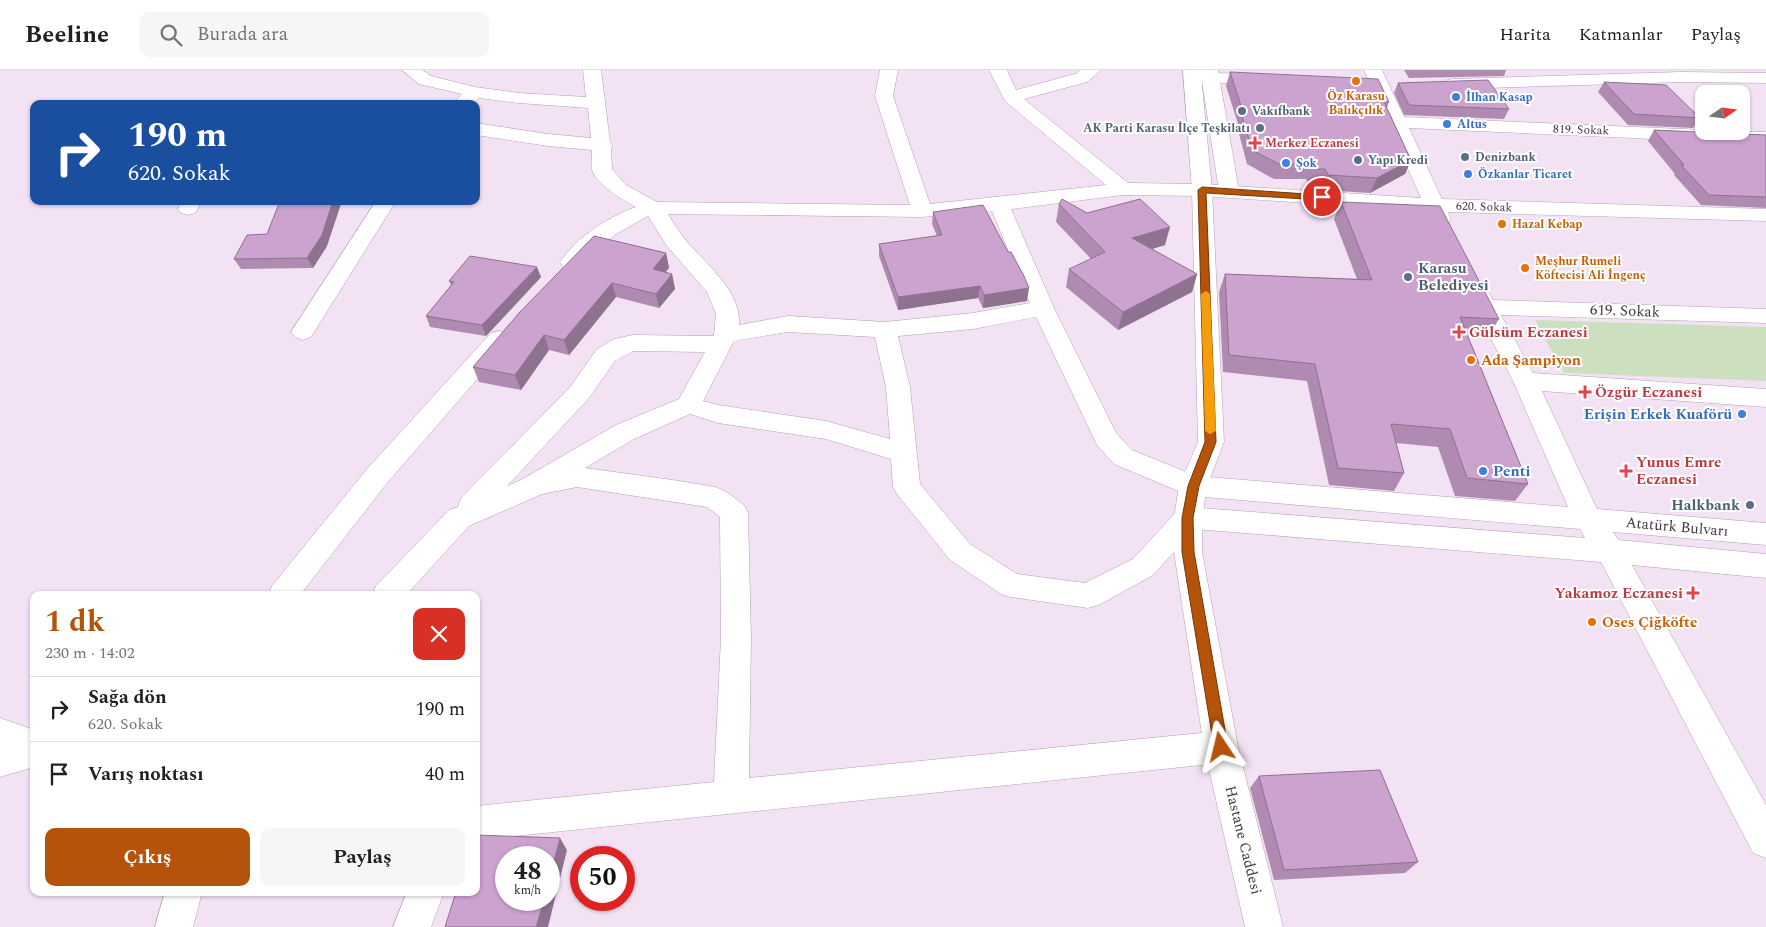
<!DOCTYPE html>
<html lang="tr">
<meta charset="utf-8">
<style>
body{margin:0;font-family:Spectral,serif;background:#f6f6f6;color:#202124;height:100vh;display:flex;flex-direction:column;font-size:19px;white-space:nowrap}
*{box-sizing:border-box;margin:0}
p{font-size:16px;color:#757577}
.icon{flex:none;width:28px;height:28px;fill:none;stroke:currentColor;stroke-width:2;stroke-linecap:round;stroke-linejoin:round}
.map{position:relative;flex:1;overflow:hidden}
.side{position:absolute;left:30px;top:521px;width:450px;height:305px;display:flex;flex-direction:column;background:#fff;border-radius:10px;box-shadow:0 1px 4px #0004}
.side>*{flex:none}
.banner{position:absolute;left:30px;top:30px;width:450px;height:105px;border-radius:10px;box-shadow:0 1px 4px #0004;background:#1a4fa0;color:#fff;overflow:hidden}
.needle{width:32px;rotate:76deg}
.controls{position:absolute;left:1695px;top:15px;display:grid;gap:10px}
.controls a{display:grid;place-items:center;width:55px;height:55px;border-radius:10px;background:#fff;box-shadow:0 1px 4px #0004;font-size:25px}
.speed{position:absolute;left:495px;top:776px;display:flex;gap:10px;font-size:25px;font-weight:700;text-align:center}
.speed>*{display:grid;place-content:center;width:65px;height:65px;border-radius:50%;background:#fff;box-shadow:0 1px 4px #0004;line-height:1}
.speed small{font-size:12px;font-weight:400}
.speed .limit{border:8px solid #d22;background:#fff;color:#111}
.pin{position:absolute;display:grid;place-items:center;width:42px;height:42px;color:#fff;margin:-21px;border:2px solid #fff;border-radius:50%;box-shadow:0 1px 5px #0007}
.me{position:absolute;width:55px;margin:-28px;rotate:350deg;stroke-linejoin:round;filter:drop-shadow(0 0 4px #0008)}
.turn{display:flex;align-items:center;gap:18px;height:105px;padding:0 15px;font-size:22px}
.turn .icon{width:65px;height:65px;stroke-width:2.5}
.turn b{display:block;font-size:35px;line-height:42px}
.round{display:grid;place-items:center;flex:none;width:52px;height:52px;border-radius:10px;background:#f6f6f6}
.overview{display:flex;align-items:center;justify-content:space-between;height:85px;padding:0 15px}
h1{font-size:30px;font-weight:700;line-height:38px;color:#b45309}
.cta{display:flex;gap:10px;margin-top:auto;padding:10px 15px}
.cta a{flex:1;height:58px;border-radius:10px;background:#b45309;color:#fff;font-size:20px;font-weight:700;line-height:58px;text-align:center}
.cta a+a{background:#f6f6f6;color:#202124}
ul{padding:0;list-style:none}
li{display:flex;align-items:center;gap:15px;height:65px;padding:0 15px;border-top:1px solid #e0e0e0}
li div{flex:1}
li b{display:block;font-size:19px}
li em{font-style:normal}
header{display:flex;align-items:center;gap:30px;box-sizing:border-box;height:70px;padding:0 25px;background:#fff;border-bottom:1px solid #e0e0e0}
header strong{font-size:24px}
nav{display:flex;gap:28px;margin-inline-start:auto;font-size:18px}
.search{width:350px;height:45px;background:#f6f6f6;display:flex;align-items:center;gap:12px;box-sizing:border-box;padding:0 18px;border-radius:10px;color:#757577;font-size:19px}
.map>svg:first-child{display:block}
.green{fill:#cce0c0}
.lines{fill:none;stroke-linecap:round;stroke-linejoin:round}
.street-casing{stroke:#b0a1b1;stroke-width:1}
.secondary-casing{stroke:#b0a1b1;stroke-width:1}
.street{fill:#fff;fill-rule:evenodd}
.secondary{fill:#fff;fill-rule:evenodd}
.wall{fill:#af8bb1}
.shaded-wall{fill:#8f7190}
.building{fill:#cca2ce;stroke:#8f7190}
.route{fill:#b45309;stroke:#753606}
.slow{fill:#f59e0b}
.food-dot{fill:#e8710a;stroke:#fff;stroke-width:2}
.shop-dot{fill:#3f7fe0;stroke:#fff;stroke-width:2}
.service-dot{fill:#5c6f8a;stroke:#fff;stroke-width:2}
.health-dot{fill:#e0444e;stroke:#fff;stroke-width:2}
.labels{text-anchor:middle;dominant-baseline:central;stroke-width:4;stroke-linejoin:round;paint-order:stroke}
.far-food-label{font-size:12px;font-weight:bold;fill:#c56008;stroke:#fff;text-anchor:start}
.far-shop-label{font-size:12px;font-weight:bold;fill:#366cbe;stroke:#fff;text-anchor:start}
.far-service-label{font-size:12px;font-weight:bold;fill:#4e5e75;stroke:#fff;text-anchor:start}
.far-street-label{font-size:12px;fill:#413a41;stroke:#fff}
.far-health-label{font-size:12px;font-weight:bold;fill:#be3a42;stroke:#fff;text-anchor:start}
.service-label{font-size:15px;font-weight:bold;fill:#4e5e75;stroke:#fff;text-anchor:start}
.street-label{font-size:15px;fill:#413a41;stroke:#fff}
.health-label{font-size:15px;font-weight:bold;fill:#be3a42;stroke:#fff;text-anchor:start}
.food-label{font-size:15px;font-weight:bold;fill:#c56008;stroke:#fff;text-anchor:start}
.shop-label{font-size:15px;font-weight:bold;fill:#366cbe;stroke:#fff;text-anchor:end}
</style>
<header>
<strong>Beeline</strong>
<div class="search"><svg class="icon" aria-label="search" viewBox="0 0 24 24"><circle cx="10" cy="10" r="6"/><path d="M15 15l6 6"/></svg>Burada ara</div>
<nav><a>Harita</a><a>Katmanlar</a><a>Paylaş</a></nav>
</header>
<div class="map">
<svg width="1766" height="857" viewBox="0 0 1766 857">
<rect width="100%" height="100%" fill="#f2e2f3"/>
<!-- green -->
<path class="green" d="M 1535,250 L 1766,257 L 1766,311 L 1564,303 Z"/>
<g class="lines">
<defs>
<g id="street">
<path d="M 402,0 L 422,0 L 431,6 L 475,17 L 519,23 L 586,27 L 583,0 L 601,0 L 610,72 L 613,75 L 611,77 L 612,99 L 626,115 L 657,132 L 910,135 L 875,26 L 880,0 L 898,0 L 893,26 L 930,134 L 1106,115 L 1005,31 L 989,0 L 1007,0 L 1016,20 L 1075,4 L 1081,0 L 1101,0 L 1087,12 L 1024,29 L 1128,113 L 1202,114 L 1421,128 L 1364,0 L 1382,0 L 1404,47 L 1704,60 L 1704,61 L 1766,62 L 1766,74 L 1409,58 L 1442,129 L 1766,139 L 1766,151 L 1448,142 L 1451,149 L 1448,153 L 1441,155 L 1434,153 L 1427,141 L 1202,126 L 1123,125 L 1011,139 L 1054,238 L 1116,363 L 1132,380 L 1196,406 L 1568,437 L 1513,311 L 1467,223 L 1470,218 L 1478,216 L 1486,218 L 1493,230 L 1766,239 L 1766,253 L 1501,245 L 1533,303 L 1766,319 L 1766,337 L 1542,321 L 1597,439 L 1766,453 L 1766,475 L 1613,462 L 1618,470 L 1766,484 L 1766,508 L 1632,495 L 1766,735 L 1766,788 L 1753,783 L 1601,492 L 1195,459 L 1153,505 L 1099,535 L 1088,538 L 1011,527 L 1001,524 L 950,490 L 897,424 L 893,417 L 891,389 L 826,369 L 718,353 L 690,344 L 634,369 L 585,398 L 673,410 L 715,417 L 725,421 L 744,435 L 748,443 L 751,568 L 749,708 L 1221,661 L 1233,666 L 1238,677 L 1233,688 L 1221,693 L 476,770 L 476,736 L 714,712 L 721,568 L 720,447 L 707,437 L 577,417 L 542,424 L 469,456 L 406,525 L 372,525 L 376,516 L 449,440 L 458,437 L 461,428 L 571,316 L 597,279 L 614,269 L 633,265 L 714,266 L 716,244 L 707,222 L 667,176 L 648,146 L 616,164 L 579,197 L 571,199 L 563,197 L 560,192 C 577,167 608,147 636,137 C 623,130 597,115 592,100 C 591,95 592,86 592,80 L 548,76 L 476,65 L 476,53 L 548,64 L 591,68 L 588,38 L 519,33 L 479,28 L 473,34 L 453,34 L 462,24 L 419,14 ZM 992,141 L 1030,233 L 973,243 L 885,252 L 788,246 L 739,255 C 742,220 703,192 683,167 C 678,160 673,152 668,144 L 922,147 ZM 1036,247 L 1097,375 L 1114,394 L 1183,423 L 1193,426 L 1580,459 L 1585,468 L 1188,437 L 1178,440 L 1133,489 L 1085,513 L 1017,504 L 970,474 L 920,414 L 910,317 L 898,266 L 973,259 ZM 788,262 L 875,267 L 886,317 L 890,369 L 826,351 L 718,335 L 703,331 L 734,271 ZM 633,281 L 705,282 L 679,329 L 616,355 L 521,410 L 507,416 L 589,328 L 615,291 Z"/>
<path d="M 1193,2 L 1265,5 L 1271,6 L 1274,10 L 1271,14 L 1265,15 L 1187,11 L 1184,7 L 1187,3 Z"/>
<path d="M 1681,2 L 1766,3 L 1766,13 L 1681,12 L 1453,19 L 1447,18 L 1444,14 L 1447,10 L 1453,9 Z"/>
<path d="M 182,131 L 202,131 L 195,143 L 188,145 L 181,143 L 178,139 Z"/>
<path d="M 376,131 L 396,131 L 311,267 L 303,270 L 295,267 L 291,262 Z"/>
<path d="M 499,261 L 507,263 L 511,269 L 507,275 L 387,413 L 300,525 L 268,525 L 272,516 L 367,399 L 491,263 Z"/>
<path d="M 0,648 L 34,660 L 34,697 L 0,707 Z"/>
<path d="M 165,822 L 202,822 L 193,857 L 155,857 Z"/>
<path d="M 407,822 L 444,822 L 431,857 L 393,857 Z"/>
</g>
<path id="secondary" d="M 1183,0 L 1218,0 L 1239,121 L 1236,125 L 1229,127 L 1222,125 L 1219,121 L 1201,4 L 1212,120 L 1224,372 L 1207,416 L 1202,448 L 1202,482 L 1238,677 L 1283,857 L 1245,857 L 1204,677 L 1174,482 L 1174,448 L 1179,416 L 1198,372 L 1192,120 Z"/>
</defs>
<!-- street casing -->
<use href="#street" class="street-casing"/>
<!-- secondary casing -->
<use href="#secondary" class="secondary-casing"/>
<!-- street -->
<use href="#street" class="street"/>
<!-- secondary -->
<use href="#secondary" class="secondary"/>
</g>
<!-- wall -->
<g class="wall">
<path d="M 1404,0 L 1506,0 L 1504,6 L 1409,8 Z"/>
<path d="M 1230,2 L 1389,32 L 1387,38 L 1411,90 L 1405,104 L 1370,123 L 1322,120 L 1320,114 L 1309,114 L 1306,109 L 1274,109 L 1247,94 L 1238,60 L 1239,57 L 1226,16 Z"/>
<path d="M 1604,12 L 1700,48 L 1693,58 L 1628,55 L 1598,22 Z"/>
<path d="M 1398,13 L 1509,39 L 1504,49 L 1404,45 L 1394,23 Z"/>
<path d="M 1654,60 L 1766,65 L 1766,138 L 1701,135 L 1674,105 L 1675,104 L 1648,71 Z"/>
<path d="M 1341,132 L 1499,249 L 1488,267 L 1468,266 L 1528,414 L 1515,431 L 1455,426 L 1438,377 L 1396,373 L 1404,403 L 1394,421 L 1329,415 L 1307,311 L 1223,302 L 1219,222 L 1225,204 L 1357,209 L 1334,149 Z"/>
<path d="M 1059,134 L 1087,143 L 1165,175 L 1152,179 L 1197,204 L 1192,222 L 1118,260 L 1066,217 L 1069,199 L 1091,189 L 1056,152 Z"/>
<path d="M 933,142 L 1027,231 L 983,238 L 978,228 L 898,240 L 879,186 L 879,174 L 937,166 L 932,154 Z"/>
<path d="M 594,166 L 666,183 L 669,198 L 665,202 L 672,204 L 675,219 L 659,238 L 616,227 L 569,285 L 549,280 L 521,320 L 479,312 L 473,297 Z"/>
<path d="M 327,176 L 313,198 L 241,199 L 234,189 Z"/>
<path d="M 541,207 L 486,266 L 430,257 L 426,246 L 451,215 L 449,211 Z"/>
<path d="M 1259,706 L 1418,792 L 1405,803 L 1274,810 L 1250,718 Z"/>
</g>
<!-- shaded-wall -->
<g class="shaded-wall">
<path d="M 1411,90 L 1405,104 L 1370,123 L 1377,108 Z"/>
<path d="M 333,131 L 342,131 L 327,176 L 313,198 L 307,188 Z"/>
<path d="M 1170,157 L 1165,175 L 1128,186 L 1132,168 Z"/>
<path d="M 666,183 L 669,198 L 656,214 L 653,199 Z"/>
<path d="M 537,197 L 541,207 L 486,266 L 482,255 Z"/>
<path d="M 672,204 L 675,219 L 659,238 L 656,224 Z"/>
<path d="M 1197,204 L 1192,222 L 1118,260 L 1123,242 Z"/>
<path d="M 612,213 L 616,227 L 569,285 L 564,270 Z"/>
<path d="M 980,216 L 978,228 L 898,240 L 898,227 Z"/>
<path d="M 1029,218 L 1027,231 L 983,238 L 984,225 Z"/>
<path d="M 544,265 L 549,280 L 521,320 L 515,305 Z"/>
<path d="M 560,768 L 567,780 L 548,857 L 536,857 L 544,830 L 549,830 L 549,810 Z"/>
</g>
<!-- building -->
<g class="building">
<path d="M 1230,2 L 1378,9 L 1389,32 L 1384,32 L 1411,90 L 1377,108 L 1328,105 L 1325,99 L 1315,99 L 1311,94 L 1279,94 L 1252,80 L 1242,46 L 1244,45 Z"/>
<path d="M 1488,10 L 1509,39 L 1409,35 L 1398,13 Z"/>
<path d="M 1604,12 L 1666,15 L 1700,48 L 1634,44 Z"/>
<path d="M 1654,60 L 1766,65 L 1766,127 L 1709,125 L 1681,95 L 1684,95 Z"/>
<path d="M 1062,129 L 1087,143 L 1140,129 L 1170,157 L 1132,168 L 1197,204 L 1123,242 L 1069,199 L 1105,182 L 1059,134 Z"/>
<path d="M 280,131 L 333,131 L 322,165 L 307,188 L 234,189 L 247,165 L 267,164 Z"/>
<path d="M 1341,132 L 1440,136 L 1499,249 L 1460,247 L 1528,414 L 1467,408 L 1450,359 L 1391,354 L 1404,403 L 1338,398 L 1315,294 L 1229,285 L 1225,204 L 1372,210 Z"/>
<path d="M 983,135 L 1008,182 L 1011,182 L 1023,204 L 1029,218 L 984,225 L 980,216 L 898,227 L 879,174 L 942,165 L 933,142 Z"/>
<path d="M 594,166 L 666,183 L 653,199 L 672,204 L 656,224 L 612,213 L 564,270 L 544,265 L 515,305 L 473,297 L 519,243 Z"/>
<path d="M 470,186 L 537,197 L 482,255 L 426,246 L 454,212 L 449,211 Z"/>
<path d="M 1380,700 L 1418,792 L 1284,800 L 1259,706 Z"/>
<path d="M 476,765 L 560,768 L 549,810 L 549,788 L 506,788 L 506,830 L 544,830 L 536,857 L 445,857 L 456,822 L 476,822 Z"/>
</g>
<!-- route -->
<path class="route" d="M 1202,117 L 1322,125 L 1326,127 L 1322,130 L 1206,123 L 1216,372 L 1199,416 L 1193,448 L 1194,482 L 1228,677 L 1226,681 L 1221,683 L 1216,681 L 1214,677 L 1182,482 L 1182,448 L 1188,416 L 1205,372 L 1198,120 Z"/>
<!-- slow -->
<path class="slow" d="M 1206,221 L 1210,224 L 1216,361 L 1210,364 L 1205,361 L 1201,224 Z"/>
<!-- markers -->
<g class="food-dot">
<circle cx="1356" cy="11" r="5"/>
<circle cx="1502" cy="154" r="5"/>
<circle cx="1525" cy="198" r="5"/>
<circle cx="1471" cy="290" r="5"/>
<circle cx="1592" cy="552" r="5"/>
</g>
<g class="shop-dot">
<circle cx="1456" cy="27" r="5"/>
<circle cx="1447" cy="54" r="5"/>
<circle cx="1286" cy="93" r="5"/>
<circle cx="1468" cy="104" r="5"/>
<circle cx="1742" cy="344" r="5"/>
<circle cx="1483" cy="401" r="5"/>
</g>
<g class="service-dot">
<circle cx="1242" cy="41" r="5"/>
<circle cx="1260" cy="58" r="5"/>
<circle cx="1465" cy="87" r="5"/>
<circle cx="1358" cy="90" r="5"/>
<circle cx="1408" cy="207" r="5"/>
<circle cx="1750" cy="435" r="5"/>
</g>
<g class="health-dot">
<path d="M1252.5 65.5h5v5h5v5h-5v5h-5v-5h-5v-5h5z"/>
<path d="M1456.5 254.5h5v5h5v5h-5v5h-5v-5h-5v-5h5z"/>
<path d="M1582.5 314.5h5v5h5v5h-5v5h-5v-5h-5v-5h5z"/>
<path d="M1623.5 393.5h5v5h5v5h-5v5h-5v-5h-5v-5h5z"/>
<path d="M1690.5 515.5h5v5h5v5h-5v5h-5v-5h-5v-5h5z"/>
</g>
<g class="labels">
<!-- far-food labels -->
<g class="far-food-label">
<text x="1356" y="26" text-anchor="middle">Öz Karasu<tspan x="1356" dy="14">Balıkçılık</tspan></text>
<text x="1512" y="154">Hazal Kebap</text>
<text x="1535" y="191">Meşhur Rumeli<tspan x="1535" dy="14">Köftecisi Ali İngenç</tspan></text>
</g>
<!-- far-shop labels -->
<g class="far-shop-label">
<text x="1466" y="27">İlhan Kasap</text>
<text x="1457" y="54">Altus</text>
<text x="1296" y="93">Şok</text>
<text x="1478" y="104">Özkanlar Ticaret</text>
</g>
<!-- far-service labels -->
<g class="far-service-label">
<text x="1252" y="41">Vakıfbank</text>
<text x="1250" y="58" text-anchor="end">AK Parti Karasu İlçe Teşkilatı</text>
<text x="1475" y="87">Denizbank</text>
<text x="1368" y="90">Yapı Kredi</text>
</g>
<!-- far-street labels -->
<g class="far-street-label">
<text transform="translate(1581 60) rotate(2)">819. Sokak</text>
<text transform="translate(1484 137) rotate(2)">620. Sokak</text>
</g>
<!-- far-health labels -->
<g class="far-health-label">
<text x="1265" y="73">Merkez Eczanesi</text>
</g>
<!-- service labels -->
<g class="service-label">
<text x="1418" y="198">Karasu<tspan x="1418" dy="17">Belediyesi</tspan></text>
<text x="1740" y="435" text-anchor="end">Halkbank</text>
</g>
<!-- street labels -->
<g class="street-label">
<text transform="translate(1625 241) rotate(2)">619. Sokak</text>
<text transform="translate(1677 457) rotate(5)">Atatürk Bulvarı</text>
<text transform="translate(1243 770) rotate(76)">Hastane Caddesi</text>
</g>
<!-- health labels -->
<g class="health-label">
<text x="1469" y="262">Gülsüm Eczanesi</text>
<text x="1595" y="322">Özgür Eczanesi</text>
<text x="1636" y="392">Yunus Emre<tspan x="1636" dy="17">Eczanesi</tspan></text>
<text x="1683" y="523" text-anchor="end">Yakamoz Eczanesi</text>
</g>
<!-- food labels -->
<g class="food-label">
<text x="1481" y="290">Ada Şampiyon</text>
<text x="1602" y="552">Oses Çiğköfte</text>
</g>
<!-- shop labels -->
<g class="shop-label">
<text x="1732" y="344">Erişin Erkek Kuaförü</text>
<text x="1493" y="401" text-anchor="start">Penti</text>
</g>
</g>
</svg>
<div class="controls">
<a><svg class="needle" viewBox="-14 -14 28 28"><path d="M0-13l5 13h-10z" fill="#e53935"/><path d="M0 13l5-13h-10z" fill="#757577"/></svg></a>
</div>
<div class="speed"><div>48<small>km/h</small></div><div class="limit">50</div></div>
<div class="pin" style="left:1322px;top:127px;background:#d93025"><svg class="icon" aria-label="arrive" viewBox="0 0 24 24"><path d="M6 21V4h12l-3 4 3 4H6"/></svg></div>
<svg class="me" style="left:1221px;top:677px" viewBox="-20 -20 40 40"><path d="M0-17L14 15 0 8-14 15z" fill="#b45309" stroke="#fff" stroke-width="4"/></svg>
<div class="banner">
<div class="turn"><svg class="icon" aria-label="right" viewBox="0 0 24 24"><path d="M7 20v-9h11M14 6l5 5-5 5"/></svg><div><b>190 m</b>620. Sokak</div></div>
</div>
<section class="side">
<div class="overview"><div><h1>1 dk</h1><p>230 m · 14:02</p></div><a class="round" style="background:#d93025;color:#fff"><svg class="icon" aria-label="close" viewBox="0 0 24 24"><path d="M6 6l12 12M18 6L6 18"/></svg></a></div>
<ul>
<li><svg class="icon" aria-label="right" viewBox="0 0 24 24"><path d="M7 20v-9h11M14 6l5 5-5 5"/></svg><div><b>Sağa dön</b><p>620. Sokak</p></div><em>190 m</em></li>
<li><svg class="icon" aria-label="arrive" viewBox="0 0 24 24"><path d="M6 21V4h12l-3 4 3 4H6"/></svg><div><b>Varış noktası</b></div><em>40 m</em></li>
</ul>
<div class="cta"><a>Çıkış</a><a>Paylaş</a></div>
</section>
</div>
